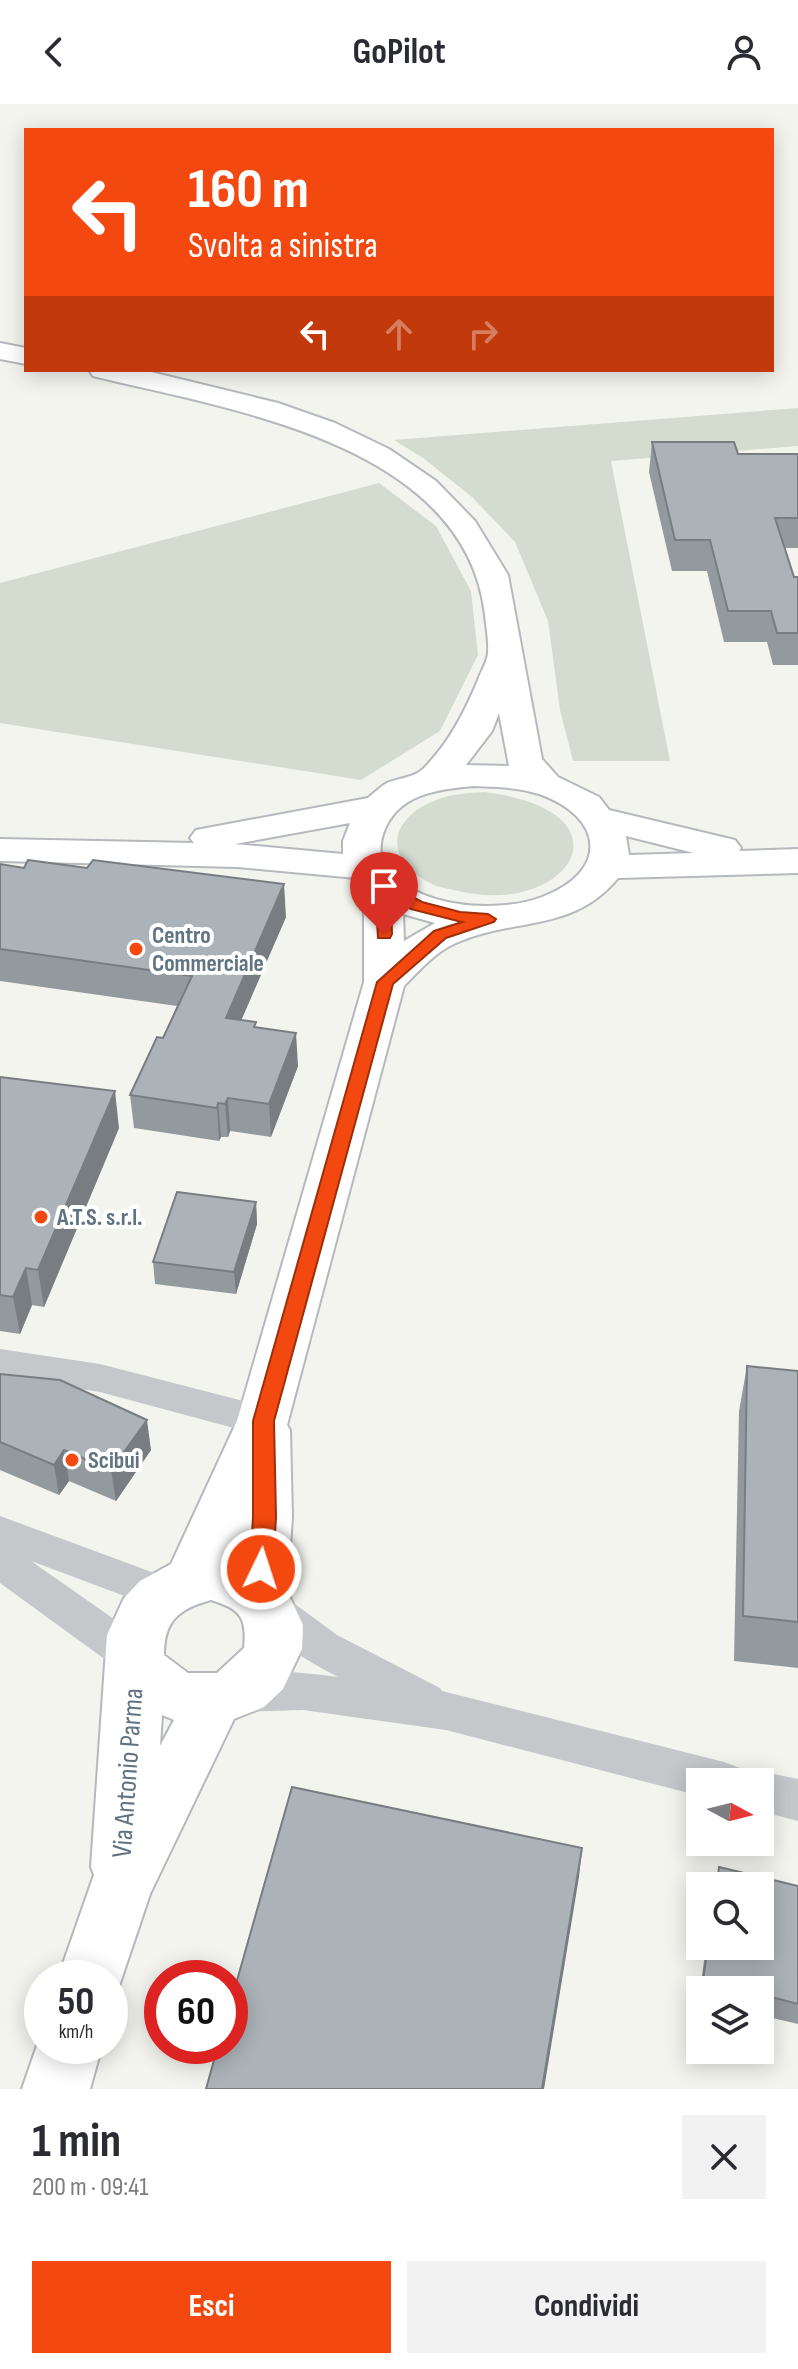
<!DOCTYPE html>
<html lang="it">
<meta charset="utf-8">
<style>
body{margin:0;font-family:"Sofia Sans Condensed",sans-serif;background:#f2f2f3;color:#2b2b33;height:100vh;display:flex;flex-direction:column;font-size:30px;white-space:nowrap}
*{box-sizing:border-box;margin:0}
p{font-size:26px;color:#7c7c81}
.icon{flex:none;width:44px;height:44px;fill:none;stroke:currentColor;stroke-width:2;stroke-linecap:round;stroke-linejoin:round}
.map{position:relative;height:1985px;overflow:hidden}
.sheet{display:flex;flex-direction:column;background:#fff;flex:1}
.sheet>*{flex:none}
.top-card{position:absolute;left:24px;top:24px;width:750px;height:244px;border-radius:0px;box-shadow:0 4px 20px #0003;background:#f34810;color:#fff;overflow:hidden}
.needle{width:52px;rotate:97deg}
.fabs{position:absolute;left:686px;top:1664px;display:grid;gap:16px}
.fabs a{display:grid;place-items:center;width:88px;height:88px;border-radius:0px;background:#fff;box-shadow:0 4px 20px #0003;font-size:40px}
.speed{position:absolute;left:24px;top:1856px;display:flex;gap:16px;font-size:40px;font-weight:700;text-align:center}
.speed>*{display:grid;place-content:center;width:104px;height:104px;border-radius:50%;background:#fff;box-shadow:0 4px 20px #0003;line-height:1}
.speed small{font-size:20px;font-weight:400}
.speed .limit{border:12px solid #d22;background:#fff;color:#111}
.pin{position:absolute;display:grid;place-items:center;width:68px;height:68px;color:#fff;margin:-82px -34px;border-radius:50% 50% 50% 0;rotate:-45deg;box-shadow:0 0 8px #0007}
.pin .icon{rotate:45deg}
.me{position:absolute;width:88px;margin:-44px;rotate:4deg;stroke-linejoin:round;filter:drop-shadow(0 0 6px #0008)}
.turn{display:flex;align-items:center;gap:28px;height:168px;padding:0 32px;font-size:36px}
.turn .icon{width:104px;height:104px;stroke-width:2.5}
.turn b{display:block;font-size:56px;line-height:68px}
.lanes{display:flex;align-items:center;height:76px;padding:0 32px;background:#0003;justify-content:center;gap:40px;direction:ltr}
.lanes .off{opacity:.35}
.round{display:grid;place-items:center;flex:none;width:84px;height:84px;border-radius:0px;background:#f2f2f3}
.summary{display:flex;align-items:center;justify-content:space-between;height:136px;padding:0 32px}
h1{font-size:48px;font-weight:700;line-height:60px}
.action{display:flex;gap:16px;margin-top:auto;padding:16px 32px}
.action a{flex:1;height:92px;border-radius:0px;background:#f34810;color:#fff;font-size:32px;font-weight:700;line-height:92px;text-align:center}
.action a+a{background:#f2f2f3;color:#2b2b33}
header{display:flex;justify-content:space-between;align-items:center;height:104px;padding:0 32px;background:#fff;font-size:36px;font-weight:700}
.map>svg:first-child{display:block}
.green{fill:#d4dcd0}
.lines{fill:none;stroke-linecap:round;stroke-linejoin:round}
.primary-casing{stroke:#b5b9bd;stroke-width:4}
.minor{fill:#c5c8cb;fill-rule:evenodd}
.primary{fill:#fff;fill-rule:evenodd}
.wall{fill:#939a9e}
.shaded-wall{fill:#787d81}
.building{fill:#abb3b8;stroke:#787d81;stroke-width:2}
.route{fill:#f34810;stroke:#9e2f0a;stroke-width:2}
.poi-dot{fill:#f34810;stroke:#fff;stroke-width:3}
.labels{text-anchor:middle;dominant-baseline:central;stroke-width:8;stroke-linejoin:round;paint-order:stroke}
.poi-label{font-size:24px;font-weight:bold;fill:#607383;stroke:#fff;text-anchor:start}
.near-street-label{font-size:28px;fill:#607383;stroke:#fff}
</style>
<header><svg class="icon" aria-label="back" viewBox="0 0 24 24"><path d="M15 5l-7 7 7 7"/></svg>GoPilot<svg class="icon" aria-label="person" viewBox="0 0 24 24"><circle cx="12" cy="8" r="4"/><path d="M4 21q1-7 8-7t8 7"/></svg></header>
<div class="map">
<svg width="798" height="1985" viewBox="0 0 798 1985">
<rect width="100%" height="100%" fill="#f4f4ef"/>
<!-- green -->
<g class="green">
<path d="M 798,304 L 798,342 L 611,357 L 670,657 L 573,657 L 560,606 L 548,517 L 515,438 L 472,393 L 423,354 L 394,336 Z"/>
<path d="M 379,379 L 436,422 L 471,487 L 478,551 L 440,627 L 361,676 L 0,619 L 0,479 Z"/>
<path d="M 484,688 C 635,706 572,811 463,788 C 451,785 438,784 428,778 C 382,753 390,714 436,696 C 451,690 468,689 484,688 Z"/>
</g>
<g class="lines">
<defs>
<g id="primary">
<path d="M 0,239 L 26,244 L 26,260 L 0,255 Z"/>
<path d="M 89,266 L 143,266 L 278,299 L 335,319 L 389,345 L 436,377 L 475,417 L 508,471 L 542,655 L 558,673 L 599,693 L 609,706 L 735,736 L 741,744 L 739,747 L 798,745 L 798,769 L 618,774 C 573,829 514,813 456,839 C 435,848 420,866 404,882 L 287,1321 L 290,1326 L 292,1413 L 287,1487 L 303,1521 L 302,1545 L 283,1585 L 264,1603 L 234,1615 L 150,1790 L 114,1897 L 110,1899 L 110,1874 L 58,1874 L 94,1771 L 91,1763 L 107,1531 L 124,1494 L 140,1477 L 171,1460 L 237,1317 L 364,878 L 364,784 L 356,774 L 237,763 L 0,757 L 0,735 L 194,739 L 190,734 L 196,726 L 368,694 C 374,689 380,683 387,679 C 399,674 417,673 425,663 C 450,637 464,609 478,576 C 481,567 488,557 488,548 C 489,536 486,523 485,511 C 465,338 226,305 93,272 ZM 499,609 L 509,662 L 466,661 L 492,627 ZM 473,682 C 495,683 518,683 539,690 C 605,713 609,768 542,793 C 498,810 412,805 385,760 C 379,751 380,740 383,730 C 397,690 435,686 473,682 ZM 350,719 L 343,737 L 343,750 L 235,740 ZM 626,732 L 694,749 L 629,751 ZM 403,810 L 435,819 L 404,837 ZM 236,1439 L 234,1456 L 229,1454 ZM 211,1496 C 241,1505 247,1514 244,1544 L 217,1569 L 188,1569 L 164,1551 C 164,1517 178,1505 211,1496 ZM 162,1611 L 174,1616 L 160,1642 Z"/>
<path d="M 42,1927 L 42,1942 L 102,1942 L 90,1985 L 22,1985 Z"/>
</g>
</defs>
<!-- primary casing -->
<use href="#primary" class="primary-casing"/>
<!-- minor -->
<g class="minor">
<path d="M 0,1245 L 100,1260 L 263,1302 L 276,1307 L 282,1317 L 276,1327 L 263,1332 L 100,1288 L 0,1273 Z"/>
<path d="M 0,1412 L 176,1477 L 182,1489 L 176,1501 L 162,1506 L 31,1457 L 151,1541 L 157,1554 L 151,1567 L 136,1572 L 121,1567 L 0,1479 Z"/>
<path d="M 270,1486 L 284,1492 L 337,1531 L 440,1584 L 442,1587 L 724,1658 L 740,1664 L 744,1674 L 760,1667 L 798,1675 L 798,1717 L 760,1707 L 760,1678 L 700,1678 L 700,1692 L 446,1626 L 303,1606 L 236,1608 L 221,1602 L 215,1589 L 221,1576 C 257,1563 301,1568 338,1573 C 310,1558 264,1533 250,1504 L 256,1492 Z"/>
</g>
<!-- primary -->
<use href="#primary" class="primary"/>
</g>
<!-- wall -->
<g class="wall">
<path d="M 652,338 L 738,350 L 798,350 L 798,444 L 785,444 L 794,473 L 798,473 L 798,561 L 773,561 L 767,538 L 724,538 L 707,467 L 672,467 L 649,368 Z"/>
<path d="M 0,760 L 286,813 L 241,916 L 257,924 L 298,962 L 271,1033 L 230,1027 L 228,1033 L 221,1033 L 219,1037 L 134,1024 L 130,991 L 163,934 L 177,902 L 0,877 Z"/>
<path d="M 0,973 L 119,1024 L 44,1203 L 32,1201 L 20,1230 L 0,1227 Z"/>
<path d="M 256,1098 L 257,1120 L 236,1190 L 155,1180 L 153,1158 Z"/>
<path d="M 747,1262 L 798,1267 L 798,1564 L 734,1557 L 739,1307 Z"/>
<path d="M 0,1270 L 151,1346 L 116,1397 L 69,1377 L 59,1391 L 0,1366 Z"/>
<path d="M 719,1763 L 798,1782 L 798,1920 L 760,1911 L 760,1886 L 700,1886 L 706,1842 L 760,1842 L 760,1782 L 715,1782 Z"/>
</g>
<!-- shaded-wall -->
<g class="shaded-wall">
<path d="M 284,780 L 286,813 L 228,947 L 226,914 Z"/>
<path d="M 296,929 L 298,962 L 271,1033 L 269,1000 Z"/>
<path d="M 115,987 L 119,1024 L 44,1203 L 38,1166 Z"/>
<path d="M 228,994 L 230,1027 L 228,1033 L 225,1000 Z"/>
<path d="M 218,999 L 221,1033 L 219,1037 L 217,1004 Z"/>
<path d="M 256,1098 L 257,1120 L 236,1190 L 234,1168 Z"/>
<path d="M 26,1164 L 32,1201 L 20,1230 L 13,1193 Z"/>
<path d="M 147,1316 L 151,1346 L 116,1397 L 111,1366 Z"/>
<path d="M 64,1346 L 69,1377 L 59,1391 L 54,1361 Z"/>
<path d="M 582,1744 L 579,1773 L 544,1985 L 542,1985 Z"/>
</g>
<!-- building -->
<g class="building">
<path d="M 652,338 L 734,338 L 738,350 L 798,350 L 798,414 L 775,414 L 794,473 L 798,473 L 798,529 L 777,529 L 771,507 L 728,507 L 710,436 L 675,436 Z"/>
<path d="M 28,756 L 87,764 L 93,756 L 284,780 L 226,914 L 256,918 L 254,923 L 296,929 L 269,1000 L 228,994 L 225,1000 L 218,999 L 217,1004 L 130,991 L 157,933 L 163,934 L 192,872 L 0,845 L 0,760 L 24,764 Z"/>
<path d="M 0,973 L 115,987 L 38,1166 L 26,1164 L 13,1193 L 0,1191 Z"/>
<path d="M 177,1088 L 256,1098 L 234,1168 L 153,1158 Z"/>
<path d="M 747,1262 L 798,1267 L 798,1518 L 743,1512 Z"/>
<path d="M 0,1270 L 60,1276 L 147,1316 L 111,1366 L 64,1346 L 54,1361 L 0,1338 Z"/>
<path d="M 292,1683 L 582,1744 L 542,1985 L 206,1985 L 218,1942 L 230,1942 L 230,1901 Z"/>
<path d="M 719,1763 L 798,1782 L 798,1900 L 760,1890 L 760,1886 L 743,1886 L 703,1876 L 708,1842 L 760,1842 L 760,1782 L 717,1782 Z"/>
</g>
<!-- route -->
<path class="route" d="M 383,777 L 422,798 L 460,808 L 488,810 L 496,815 L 494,818 L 446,834 L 393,880 L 274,1317 L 276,1413 L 273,1465 L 269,1472 L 261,1475 L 253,1472 L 250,1465 L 253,1413 L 253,1317 L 377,878 L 434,827 L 462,818 L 411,805 L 391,794 L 392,830 L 390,834 L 378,834 L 375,782 Z"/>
<!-- markers -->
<g class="poi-dot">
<circle cx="136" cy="845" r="8"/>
<circle cx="41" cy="1113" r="8"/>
<circle cx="72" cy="1356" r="8"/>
</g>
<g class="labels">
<!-- poi labels -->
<g class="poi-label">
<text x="152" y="831">Centro<tspan x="152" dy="28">Commerciale</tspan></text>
<text x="57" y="1113">A.T.S. s.r.l.</text>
<text x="88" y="1356">Scibui</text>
</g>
<!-- near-street labels -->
<g class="near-street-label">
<text transform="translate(128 1669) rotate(-86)">Via Antonio Parma</text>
</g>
</g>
</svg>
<div class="fabs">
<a><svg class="needle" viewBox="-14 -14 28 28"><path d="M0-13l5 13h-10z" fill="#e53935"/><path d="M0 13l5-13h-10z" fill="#7c7c81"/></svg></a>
<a><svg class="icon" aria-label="search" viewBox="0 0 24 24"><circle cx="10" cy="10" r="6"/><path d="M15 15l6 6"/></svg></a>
<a><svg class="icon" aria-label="layers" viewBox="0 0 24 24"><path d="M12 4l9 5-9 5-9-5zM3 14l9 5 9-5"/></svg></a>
</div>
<div class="speed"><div>50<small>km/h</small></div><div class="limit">60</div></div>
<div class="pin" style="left:384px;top:830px;background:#d93025"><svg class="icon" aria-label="arrive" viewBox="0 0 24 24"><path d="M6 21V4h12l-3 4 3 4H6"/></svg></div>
<svg class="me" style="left:261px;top:1465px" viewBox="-20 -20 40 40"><circle r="17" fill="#f34810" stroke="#fff" stroke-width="3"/><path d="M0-11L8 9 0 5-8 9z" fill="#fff"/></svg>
<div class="top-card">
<div class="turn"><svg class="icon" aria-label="left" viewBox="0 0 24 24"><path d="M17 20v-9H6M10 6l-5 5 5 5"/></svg><div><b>160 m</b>Svolta a sinistra</div></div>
<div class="lanes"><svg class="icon" aria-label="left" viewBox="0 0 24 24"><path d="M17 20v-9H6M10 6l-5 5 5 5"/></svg><svg class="icon off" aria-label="ahead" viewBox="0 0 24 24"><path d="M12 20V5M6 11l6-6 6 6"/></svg><svg class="icon off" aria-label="right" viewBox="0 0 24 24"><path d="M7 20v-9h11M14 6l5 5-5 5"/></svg></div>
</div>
</div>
<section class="sheet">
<div class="summary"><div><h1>1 min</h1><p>200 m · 09:41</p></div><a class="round"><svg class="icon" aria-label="close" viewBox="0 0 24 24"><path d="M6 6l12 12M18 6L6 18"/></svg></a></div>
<div class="action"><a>Esci</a><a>Condividi</a></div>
</section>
